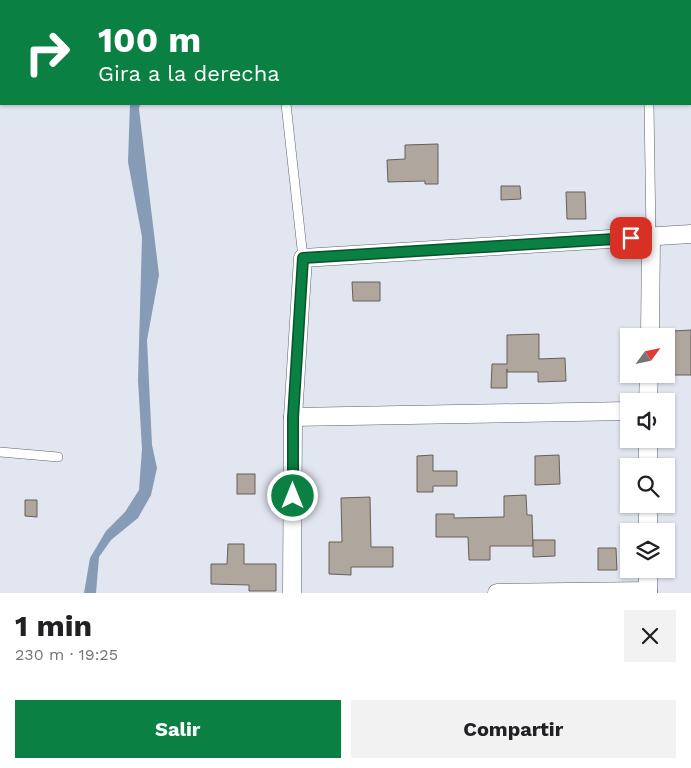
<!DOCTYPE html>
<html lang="es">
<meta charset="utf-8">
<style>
body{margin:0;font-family:"Work Sans",sans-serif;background:#f2f2f2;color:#202124;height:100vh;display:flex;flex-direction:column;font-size:19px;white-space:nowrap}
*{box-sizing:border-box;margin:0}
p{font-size:16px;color:#757577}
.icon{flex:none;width:28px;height:28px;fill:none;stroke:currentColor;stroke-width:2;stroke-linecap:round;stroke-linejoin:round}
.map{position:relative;height:593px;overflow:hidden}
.side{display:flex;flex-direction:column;background:#fff;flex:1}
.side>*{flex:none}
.hud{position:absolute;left:0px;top:0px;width:691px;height:105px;box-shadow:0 1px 4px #0004;background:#0b8043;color:#fff;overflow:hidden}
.needle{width:32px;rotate:57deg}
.fabs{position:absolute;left:620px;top:328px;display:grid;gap:10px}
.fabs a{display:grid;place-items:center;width:55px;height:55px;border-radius:0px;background:#fff;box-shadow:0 1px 4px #0004;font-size:25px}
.pin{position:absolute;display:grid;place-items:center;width:42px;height:42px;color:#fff;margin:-21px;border-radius:10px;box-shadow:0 2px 8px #0006}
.me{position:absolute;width:55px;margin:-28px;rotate:0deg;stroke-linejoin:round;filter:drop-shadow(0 0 4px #0008)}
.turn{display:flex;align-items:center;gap:18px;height:105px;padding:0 15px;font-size:22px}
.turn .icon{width:65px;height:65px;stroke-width:2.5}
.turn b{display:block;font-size:35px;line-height:42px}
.round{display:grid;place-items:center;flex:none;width:52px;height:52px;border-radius:0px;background:#f2f2f2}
.headline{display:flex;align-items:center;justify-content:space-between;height:85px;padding:0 15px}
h1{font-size:30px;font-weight:700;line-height:38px}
.button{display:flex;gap:10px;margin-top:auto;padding:10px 15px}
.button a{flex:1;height:58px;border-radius:0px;background:#0b8043;color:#fff;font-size:20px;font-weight:700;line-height:58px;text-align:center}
.button a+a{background:#f2f2f2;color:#202124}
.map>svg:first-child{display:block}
.water{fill:#859bb6}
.building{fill:#afa69e;stroke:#675f58}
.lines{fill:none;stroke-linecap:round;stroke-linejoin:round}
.service-casing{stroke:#60626c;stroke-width:10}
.minor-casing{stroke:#60626c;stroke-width:19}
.service{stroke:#fff;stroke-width:9}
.minor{stroke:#fff;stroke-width:18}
.route-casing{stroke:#07532c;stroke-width:12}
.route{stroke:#0b8043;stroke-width:9}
</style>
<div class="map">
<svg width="691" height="593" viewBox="0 0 691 593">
<rect width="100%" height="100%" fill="#e2e6f1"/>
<!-- water -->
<path class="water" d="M 130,104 L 140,104 L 139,109 L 159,275 L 147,340 L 152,445 L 157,468 L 151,495 L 138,518 L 111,540 L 99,557 L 96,593 L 84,593 L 90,558 L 106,531 L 125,512 L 139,490 L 142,449 L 138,380 L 142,237 L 128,162 Z"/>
<!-- building -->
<g class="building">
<path d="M 438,144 L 438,184 L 425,184 L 425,181 L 388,182 L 387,160 L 405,159 L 405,145 Z"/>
<path d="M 501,186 L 520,186 L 521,199 L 501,200 Z"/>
<path d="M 566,192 L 585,192 L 586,219 L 567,219 Z"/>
<path d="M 352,282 L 380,282 L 380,301 L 353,301 Z"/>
<path d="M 691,330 L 691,375 L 674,375 L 673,331 Z"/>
<path d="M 539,334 L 539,359 L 565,358 L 566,381 L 538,382 L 538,372 L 507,372 L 507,369 L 507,388 L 491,388 L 492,364 L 507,364 L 507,335 Z"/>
<path d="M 433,455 L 433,471 L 457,471 L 457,486 L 433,486 L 433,492 L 417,492 L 417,456 Z"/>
<path d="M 559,455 L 560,484 L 535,485 L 535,456 Z"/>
<rect x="237" y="474" width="18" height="20"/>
<path d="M 526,495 L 527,515 L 532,515 L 533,546 L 490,546 L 490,560 L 469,560 L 468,537 L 436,537 L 436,514 L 454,514 L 454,518 L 504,517 L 504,496 Z"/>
<path d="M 370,497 L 371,547 L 393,547 L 393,567 L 351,567 L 351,575 L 329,574 L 329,542 L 342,542 L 341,498 Z"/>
<path d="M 25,500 L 37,500 L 37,517 L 25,516 Z"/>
<path d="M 533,540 L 555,540 L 555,556 L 533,557 Z"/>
<path d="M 228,544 L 244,544 L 244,564 L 276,564 L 276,591 L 249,591 L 249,585 L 211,584 L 211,564 L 227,564 Z"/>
<path d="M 598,548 L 616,548 L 617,570 L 598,570 Z"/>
</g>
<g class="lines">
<defs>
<g id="service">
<path d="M 286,104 L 303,258"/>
<path d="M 649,104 L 651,237"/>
<path d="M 0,452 L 58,457"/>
</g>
<g id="minor">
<path d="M 650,336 L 651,237"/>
<path d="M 648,401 L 649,374"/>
<path d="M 293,417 L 629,411"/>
<path d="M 648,466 L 648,439"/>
<path d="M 648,531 L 648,504"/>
<path d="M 292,593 L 293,417 L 303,258 L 691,234"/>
<path d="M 497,593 L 648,591"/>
<path d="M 648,593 L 648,569"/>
</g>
</defs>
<!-- service casing -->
<use href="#service" class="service-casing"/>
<!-- minor casing -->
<use href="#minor" class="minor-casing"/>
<!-- service -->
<use href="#service" class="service"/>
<!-- minor -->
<use href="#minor" class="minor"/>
</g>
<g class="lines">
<defs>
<path id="route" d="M 293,496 L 293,418 L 303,258 L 631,238"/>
</defs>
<!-- route casing -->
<use href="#route" class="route-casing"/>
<!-- route -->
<use href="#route" class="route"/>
</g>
</svg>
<div class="fabs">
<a><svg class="needle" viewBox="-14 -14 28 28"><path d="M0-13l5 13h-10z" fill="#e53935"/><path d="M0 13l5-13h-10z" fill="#757577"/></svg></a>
<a><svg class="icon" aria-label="sound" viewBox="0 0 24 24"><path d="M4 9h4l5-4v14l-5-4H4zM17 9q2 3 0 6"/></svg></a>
<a><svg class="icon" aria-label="search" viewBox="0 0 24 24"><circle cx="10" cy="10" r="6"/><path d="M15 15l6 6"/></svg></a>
<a><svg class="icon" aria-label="layers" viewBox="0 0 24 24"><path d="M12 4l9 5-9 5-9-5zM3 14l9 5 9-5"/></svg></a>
</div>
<div class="pin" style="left:631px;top:238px;background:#d93025"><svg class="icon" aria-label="arrive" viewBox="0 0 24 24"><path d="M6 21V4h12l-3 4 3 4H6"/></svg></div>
<svg class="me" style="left:293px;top:496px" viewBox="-20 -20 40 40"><circle r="17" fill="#0b8043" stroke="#fff" stroke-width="3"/><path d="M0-11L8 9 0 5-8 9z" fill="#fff"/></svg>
<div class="hud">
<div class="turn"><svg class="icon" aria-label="right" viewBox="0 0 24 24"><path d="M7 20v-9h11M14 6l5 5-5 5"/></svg><div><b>100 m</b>Gira a la derecha</div></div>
</div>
</div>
<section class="side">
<div class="headline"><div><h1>1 min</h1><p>230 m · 19:25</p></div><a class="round"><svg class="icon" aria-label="close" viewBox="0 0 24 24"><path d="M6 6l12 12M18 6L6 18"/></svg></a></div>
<div class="button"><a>Salir</a><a>Compartir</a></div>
</section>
